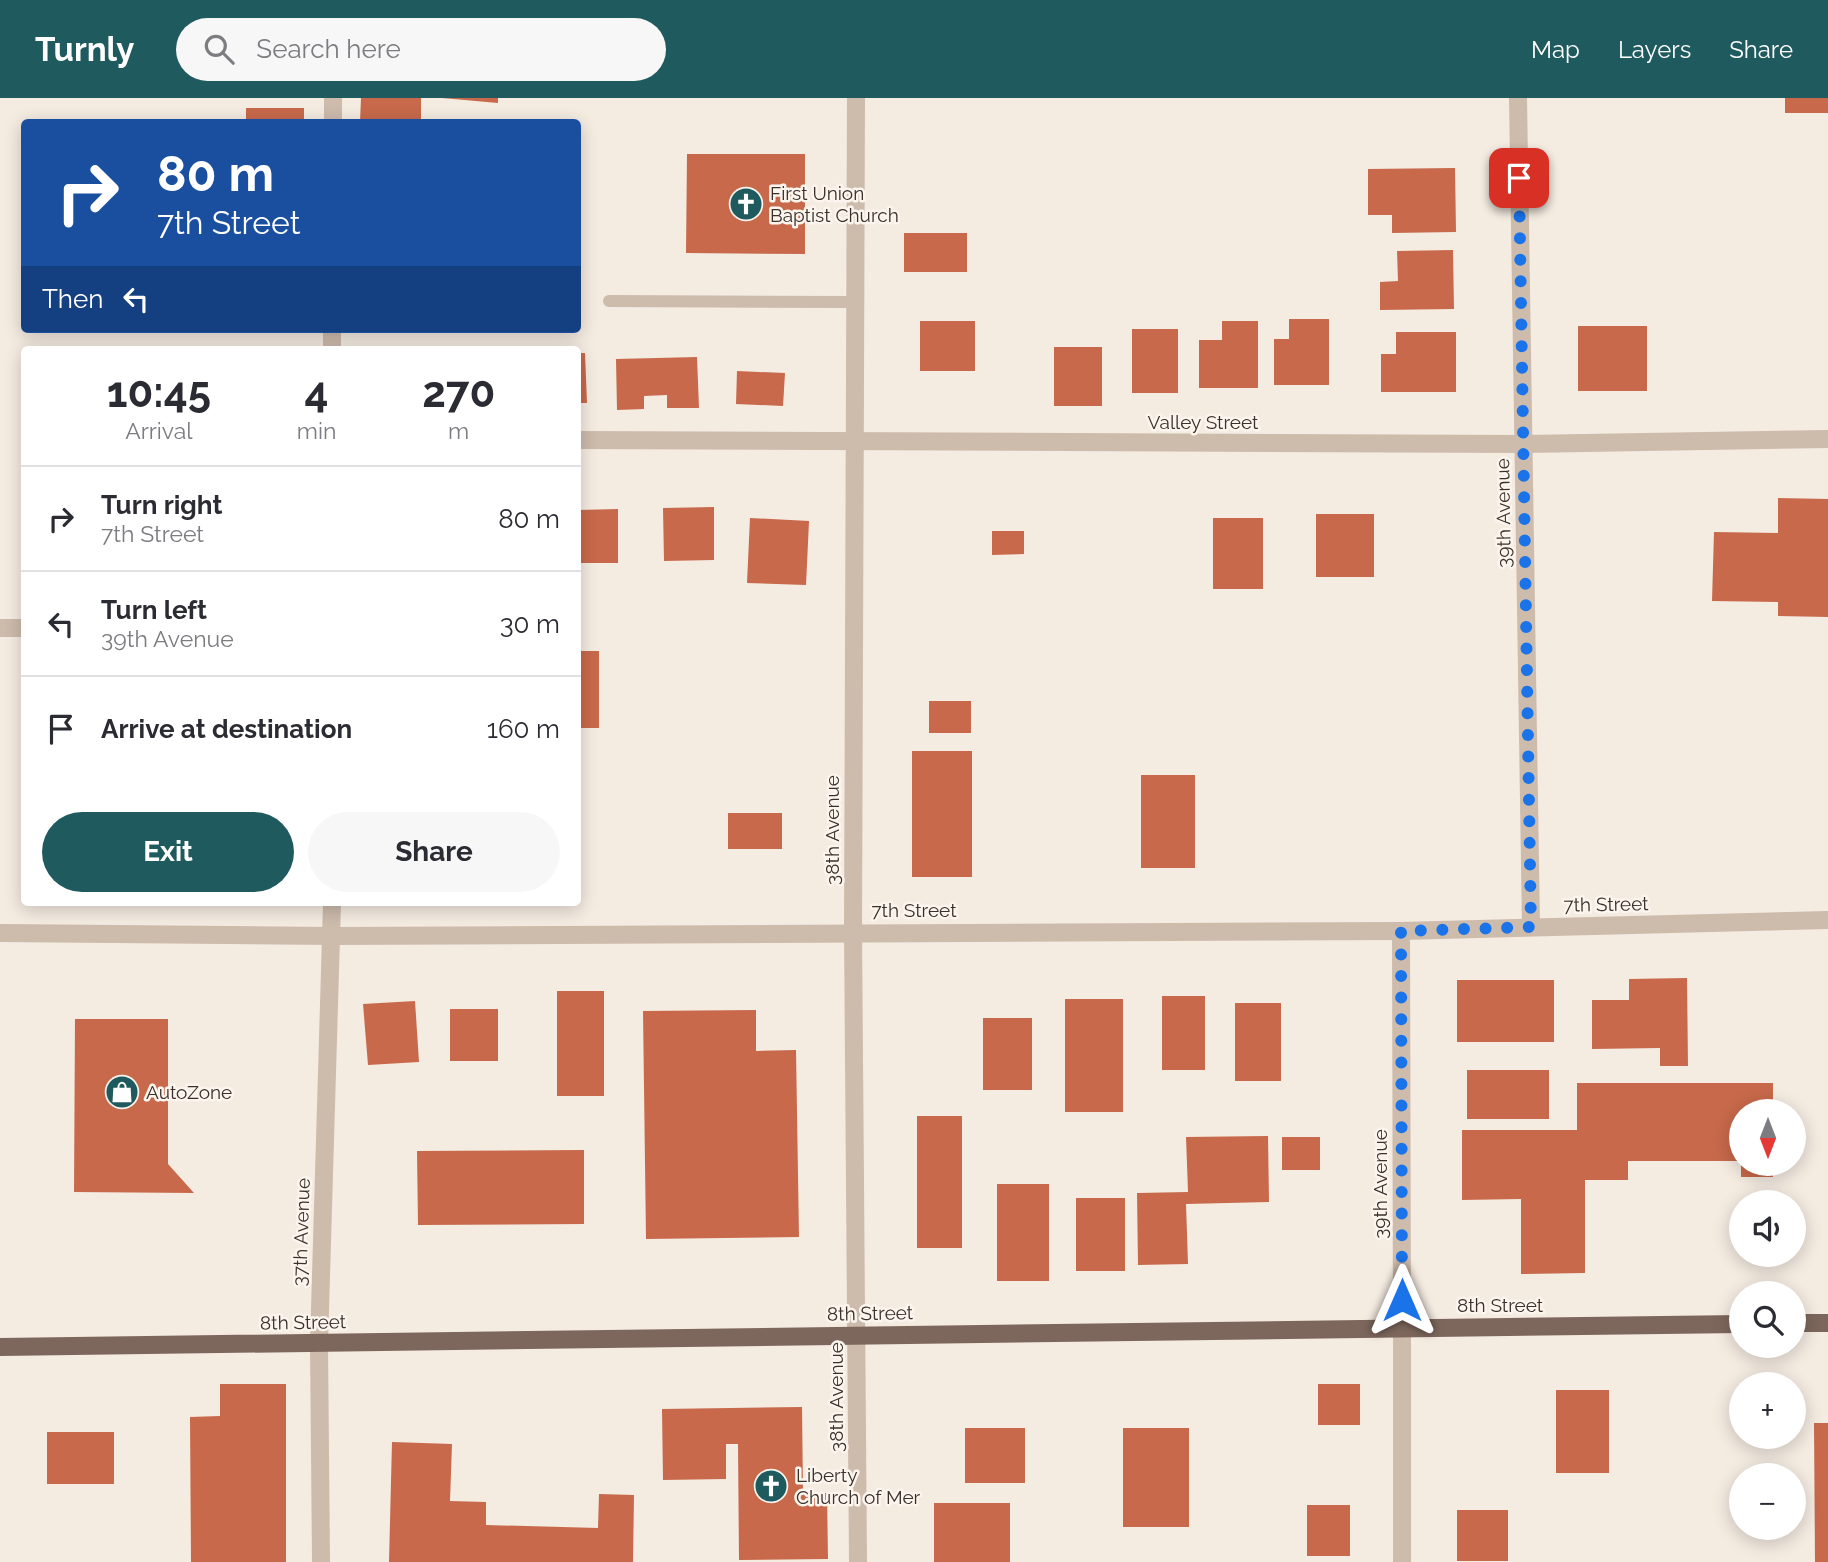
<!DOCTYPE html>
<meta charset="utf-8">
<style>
body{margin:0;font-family:Raleway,sans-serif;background:#f7f7f7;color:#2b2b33;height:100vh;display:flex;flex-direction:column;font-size:26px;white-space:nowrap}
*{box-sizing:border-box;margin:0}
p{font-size:23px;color:#7c7c81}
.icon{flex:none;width:38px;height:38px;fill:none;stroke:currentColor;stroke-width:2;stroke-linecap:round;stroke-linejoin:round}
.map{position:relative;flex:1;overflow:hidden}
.details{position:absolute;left:21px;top:248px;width:560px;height:560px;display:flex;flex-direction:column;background:#fff;border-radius:7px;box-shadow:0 4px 18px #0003}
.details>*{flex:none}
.guide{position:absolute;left:21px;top:21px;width:560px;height:214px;border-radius:7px;box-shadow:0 4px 18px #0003;background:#1a4fa0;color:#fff;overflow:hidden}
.needle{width:46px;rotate:180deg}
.buttons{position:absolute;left:1729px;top:1001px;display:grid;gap:14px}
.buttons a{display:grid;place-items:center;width:77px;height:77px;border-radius:50%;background:#fff;box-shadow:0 4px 18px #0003;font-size:35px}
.pin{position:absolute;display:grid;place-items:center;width:60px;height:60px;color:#fff;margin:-30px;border-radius:14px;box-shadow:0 4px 10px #0006}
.me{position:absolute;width:77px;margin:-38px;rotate:0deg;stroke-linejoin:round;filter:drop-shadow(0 0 5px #0008)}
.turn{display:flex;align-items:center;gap:24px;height:147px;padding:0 21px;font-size:32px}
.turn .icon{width:91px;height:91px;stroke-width:2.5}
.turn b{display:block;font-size:49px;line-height:60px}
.then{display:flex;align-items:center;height:66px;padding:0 21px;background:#0003;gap:14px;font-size:26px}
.eta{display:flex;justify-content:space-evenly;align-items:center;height:119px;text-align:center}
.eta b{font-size:42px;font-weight:700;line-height:49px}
.action{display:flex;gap:14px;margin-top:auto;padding:14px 21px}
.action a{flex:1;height:80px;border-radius:42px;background:#1f5a5e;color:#fff;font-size:28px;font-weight:700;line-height:80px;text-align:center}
.action a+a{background:#f7f7f7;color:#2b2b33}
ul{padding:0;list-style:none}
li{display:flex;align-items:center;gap:21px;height:105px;padding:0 21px;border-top:2px solid #e1e1e2}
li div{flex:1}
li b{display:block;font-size:26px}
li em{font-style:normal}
header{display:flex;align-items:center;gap:42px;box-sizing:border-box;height:98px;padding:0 35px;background:#1f5a5e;color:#fff}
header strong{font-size:33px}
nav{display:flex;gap:38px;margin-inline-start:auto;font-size:24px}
.search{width:490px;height:63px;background:#f7f7f7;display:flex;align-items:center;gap:18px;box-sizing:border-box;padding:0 24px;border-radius:38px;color:#7c7c81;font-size:26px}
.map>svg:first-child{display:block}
.building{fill:#c8694b}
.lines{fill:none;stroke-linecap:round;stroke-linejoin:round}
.service{stroke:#cdbbac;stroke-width:12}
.minor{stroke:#cdbbac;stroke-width:18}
.tertiary{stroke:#cdbbac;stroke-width:18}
.primary{stroke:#7d675c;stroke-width:18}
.route{stroke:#1a73e8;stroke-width:12;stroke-dasharray:0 21.6}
.labels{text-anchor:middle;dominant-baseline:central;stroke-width:5;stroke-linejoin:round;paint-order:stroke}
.poi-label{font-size:19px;fill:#3b302b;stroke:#fbf5ee;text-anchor:start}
.street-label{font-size:19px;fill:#3b302b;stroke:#fbf5ee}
</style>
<header>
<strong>Turnly</strong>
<div class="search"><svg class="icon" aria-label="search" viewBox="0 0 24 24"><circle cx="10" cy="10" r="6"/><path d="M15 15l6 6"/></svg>Search here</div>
<nav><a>Map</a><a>Layers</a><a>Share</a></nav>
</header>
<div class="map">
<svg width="1828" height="1464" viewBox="0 0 1828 1464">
<rect width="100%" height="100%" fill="#f4ebe1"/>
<!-- building -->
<g class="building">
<path d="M 361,0 L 421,0 L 421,24 L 360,24 Z"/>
<path d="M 442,0 L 498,0 L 498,5 Z"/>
<rect x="1785" y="0" width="43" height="15"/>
<rect x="246" y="10" width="58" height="14"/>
<path d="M 687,56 L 805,56 L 805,156 L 686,155 Z"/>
<path d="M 1455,70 L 1456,134 L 1392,135 L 1392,117 L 1368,117 L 1368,71 Z"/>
<rect x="904" y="135" width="63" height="39"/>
<path d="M 1453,152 L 1454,211 L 1380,212 L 1380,184 L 1398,183 L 1397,153 Z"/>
<path d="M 1289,221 L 1329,221 L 1329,287 L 1274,287 L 1274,241 L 1289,241 Z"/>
<rect x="920" y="223" width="55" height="50"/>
<path d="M 1222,223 L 1258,223 L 1258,290 L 1199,290 L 1199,242 L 1222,242 Z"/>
<rect x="1578" y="228" width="69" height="65"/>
<rect x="1132" y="231" width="46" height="64"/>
<path d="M 1396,234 L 1456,234 L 1456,294 L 1381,294 L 1381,256 L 1396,256 Z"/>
<rect x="1054" y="249" width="48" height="59"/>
<path d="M 578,255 L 585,255 L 587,305 L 578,305 Z"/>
<path d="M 697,259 L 699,310 L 667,310 L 667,297 L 644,298 L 644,311 L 617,312 L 616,261 Z"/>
<path d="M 737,273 L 785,275 L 783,308 L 736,306 Z"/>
<path d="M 1778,400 L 1828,401 L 1828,519 L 1778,518 L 1778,504 L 1712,503 L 1714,434 L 1778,435 Z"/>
<path d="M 714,409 L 714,462 L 664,463 L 663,410 Z"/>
<path d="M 618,411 L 618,465 L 578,465 L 578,412 Z"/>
<rect x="1316" y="416" width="58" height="63"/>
<path d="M 750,420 L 809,423 L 806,487 L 747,485 Z"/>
<rect x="1213" y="420" width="50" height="71"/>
<path d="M 992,433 L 1024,433 L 1024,456 L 992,457 Z"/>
<rect x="578" y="553" width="21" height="77"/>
<rect x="929" y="603" width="42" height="32"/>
<rect x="912" y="653" width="60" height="126"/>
<rect x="1141" y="677" width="54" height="93"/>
<rect x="728" y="715" width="54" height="36"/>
<path d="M 1687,880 L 1688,968 L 1660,968 L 1660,950 L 1592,951 L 1592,902 L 1629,902 L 1629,881 Z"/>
<rect x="1457" y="882" width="97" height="62"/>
<rect x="557" y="893" width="47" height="105"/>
<rect x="1162" y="898" width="43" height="74"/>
<rect x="1065" y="901" width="58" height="113"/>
<path d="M 415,903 L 419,964 L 368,967 L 363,906 Z"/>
<rect x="1235" y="905" width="46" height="78"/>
<rect x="450" y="911" width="48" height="52"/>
<path d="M 756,912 L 756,953 L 796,952 L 799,1139 L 646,1141 L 643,913 Z"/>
<rect x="983" y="920" width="49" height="72"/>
<path d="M 75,921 L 168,921 L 168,1066 L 194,1095 L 74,1094 Z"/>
<rect x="1467" y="972" width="82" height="49"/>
<path d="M 1577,985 L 1773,985 L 1773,1013 L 1741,1013 L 1741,1063 L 1628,1063 L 1628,1082 L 1585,1082 L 1585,1175 L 1521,1176 L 1521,1101 L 1462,1102 L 1462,1032 L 1577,1032 Z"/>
<rect x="917" y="1018" width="45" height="132"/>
<path d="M 1268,1038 L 1269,1104 L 1186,1106 L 1188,1166 L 1138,1167 L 1137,1095 L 1188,1094 L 1186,1039 Z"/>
<rect x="1282" y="1039" width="38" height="33"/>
<path d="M 584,1052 L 584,1126 L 418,1127 L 417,1053 Z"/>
<rect x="1741" y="1066" width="32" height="13"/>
<rect x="997" y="1086" width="52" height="97"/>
<rect x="1076" y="1100" width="49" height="73"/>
<path d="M 220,1286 L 286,1286 L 286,1464 L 191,1464 L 190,1319 L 220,1318 Z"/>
<rect x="1318" y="1286" width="42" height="41"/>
<rect x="1556" y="1292" width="53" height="83"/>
<path d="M 802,1309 L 803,1395 L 827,1395 L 828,1461 L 739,1462 L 738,1346 L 726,1346 L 726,1381 L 663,1382 L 662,1311 Z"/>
<path d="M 1814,1325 L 1828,1325 L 1828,1464 L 1815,1464 Z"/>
<rect x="965" y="1330" width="60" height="55"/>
<rect x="1123" y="1330" width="66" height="99"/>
<rect x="47" y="1334" width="67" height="52"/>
<path d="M 392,1344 L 452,1346 L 450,1403 L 486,1404 L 486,1427 L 598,1430 L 599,1396 L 634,1397 L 633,1464 L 389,1464 Z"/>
<rect x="934" y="1405" width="76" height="59"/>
<rect x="1307" y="1407" width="43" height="51"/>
<rect x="1457" y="1412" width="51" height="51"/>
</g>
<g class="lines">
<!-- service -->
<path class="service" d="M 609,203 L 853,204"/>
<!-- minor -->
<g class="minor">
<path d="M 856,0 L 853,833 L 858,1464"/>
<path d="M 1518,0 L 1531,829"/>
<path d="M 333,24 L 333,0"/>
<path d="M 332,252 L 332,231"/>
<path d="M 578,342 L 1523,346 L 1828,341"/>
<path d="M 0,530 L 24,530"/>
<path d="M 1401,833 L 1402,1229"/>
<path d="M 0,835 L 333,838 L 1401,833 L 1828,822"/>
<path d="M 321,1464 L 319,1245 L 332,805"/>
</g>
<!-- tertiary -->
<path class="tertiary" d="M 1402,1464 L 1402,1229"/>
<!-- primary -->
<g class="primary">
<path d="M 1794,1225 L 1828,1225"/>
<path d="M 0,1249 L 1741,1226"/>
</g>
</g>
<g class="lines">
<!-- route -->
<path class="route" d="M 1402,1202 L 1401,833 L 1531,829 L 1519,80"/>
</g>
<!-- icons -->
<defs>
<symbol id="church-disc" viewBox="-11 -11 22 22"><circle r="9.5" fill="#1f5a5e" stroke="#fbf5ee"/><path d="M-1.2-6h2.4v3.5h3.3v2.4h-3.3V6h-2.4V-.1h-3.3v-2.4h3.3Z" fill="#fff"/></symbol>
<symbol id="shop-disc" viewBox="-11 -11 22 22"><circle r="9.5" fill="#1f5a5e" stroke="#fbf5ee"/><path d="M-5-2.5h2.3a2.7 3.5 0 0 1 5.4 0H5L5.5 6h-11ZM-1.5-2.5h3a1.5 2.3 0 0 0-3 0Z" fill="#fff"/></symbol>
</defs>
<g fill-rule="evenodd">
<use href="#church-disc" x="727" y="87" width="38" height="38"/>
<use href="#shop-disc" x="103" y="975" width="38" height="38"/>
<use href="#church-disc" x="752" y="1369" width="38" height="38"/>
</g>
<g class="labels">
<!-- poi labels -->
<g class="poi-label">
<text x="770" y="95">First Union<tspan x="770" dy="22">Baptist Church</tspan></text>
<text x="146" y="994">AutoZone</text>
<text x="796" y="1377">Liberty<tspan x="796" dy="22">Church of Mer</tspan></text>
</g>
<!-- street labels -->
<g class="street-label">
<text x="1203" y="324">Valley Street</text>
<text transform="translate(1503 415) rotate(-91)">39th Avenue</text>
<text transform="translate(832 732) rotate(-90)">38th Avenue</text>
<text transform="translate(1606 806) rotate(-1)">7th Street</text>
<text x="914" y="812">7th Street</text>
<text transform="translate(1380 1086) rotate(-90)">39th Avenue</text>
<text transform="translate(301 1134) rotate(-88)">37th Avenue</text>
<text x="1500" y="1207">8th Street</text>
<text transform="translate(870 1215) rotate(-1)">8th Street</text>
<text transform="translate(303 1224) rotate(-1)">8th Street</text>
<text transform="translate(836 1299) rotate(-90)">38th Avenue</text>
</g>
</g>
</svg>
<div class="buttons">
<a><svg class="needle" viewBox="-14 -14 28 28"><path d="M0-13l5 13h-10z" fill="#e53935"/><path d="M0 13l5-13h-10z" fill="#7c7c81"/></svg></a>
<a><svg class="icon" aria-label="sound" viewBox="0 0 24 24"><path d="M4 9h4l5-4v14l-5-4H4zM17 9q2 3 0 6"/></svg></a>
<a><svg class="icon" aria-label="search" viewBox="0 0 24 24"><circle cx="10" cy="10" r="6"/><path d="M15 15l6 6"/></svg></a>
<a>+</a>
<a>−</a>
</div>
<div class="pin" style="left:1519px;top:80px;background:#d93025"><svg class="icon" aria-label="arrive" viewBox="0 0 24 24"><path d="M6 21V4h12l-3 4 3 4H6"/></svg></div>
<svg class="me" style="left:1402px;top:1202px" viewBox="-20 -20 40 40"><path d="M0-17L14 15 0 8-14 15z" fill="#1a73e8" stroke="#fff" stroke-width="4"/></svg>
<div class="guide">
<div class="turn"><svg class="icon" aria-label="right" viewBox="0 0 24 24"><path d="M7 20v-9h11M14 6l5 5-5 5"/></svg><div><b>80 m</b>7th Street</div></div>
<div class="then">Then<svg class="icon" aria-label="left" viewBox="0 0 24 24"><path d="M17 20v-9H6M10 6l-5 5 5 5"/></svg></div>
</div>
<section class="details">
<div class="eta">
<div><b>10:45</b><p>Arrival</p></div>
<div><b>4</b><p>min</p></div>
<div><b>270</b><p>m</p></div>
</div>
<ul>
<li><svg class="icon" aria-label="right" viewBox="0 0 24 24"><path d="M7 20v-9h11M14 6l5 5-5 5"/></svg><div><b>Turn right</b><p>7th Street</p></div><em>80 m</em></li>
<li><svg class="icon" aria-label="left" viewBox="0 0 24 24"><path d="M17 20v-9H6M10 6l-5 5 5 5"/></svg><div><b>Turn left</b><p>39th Avenue</p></div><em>30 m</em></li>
<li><svg class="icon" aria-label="arrive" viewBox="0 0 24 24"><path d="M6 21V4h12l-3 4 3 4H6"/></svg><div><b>Arrive at destination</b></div><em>160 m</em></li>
</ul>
<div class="action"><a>Exit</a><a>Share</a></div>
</section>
</div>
